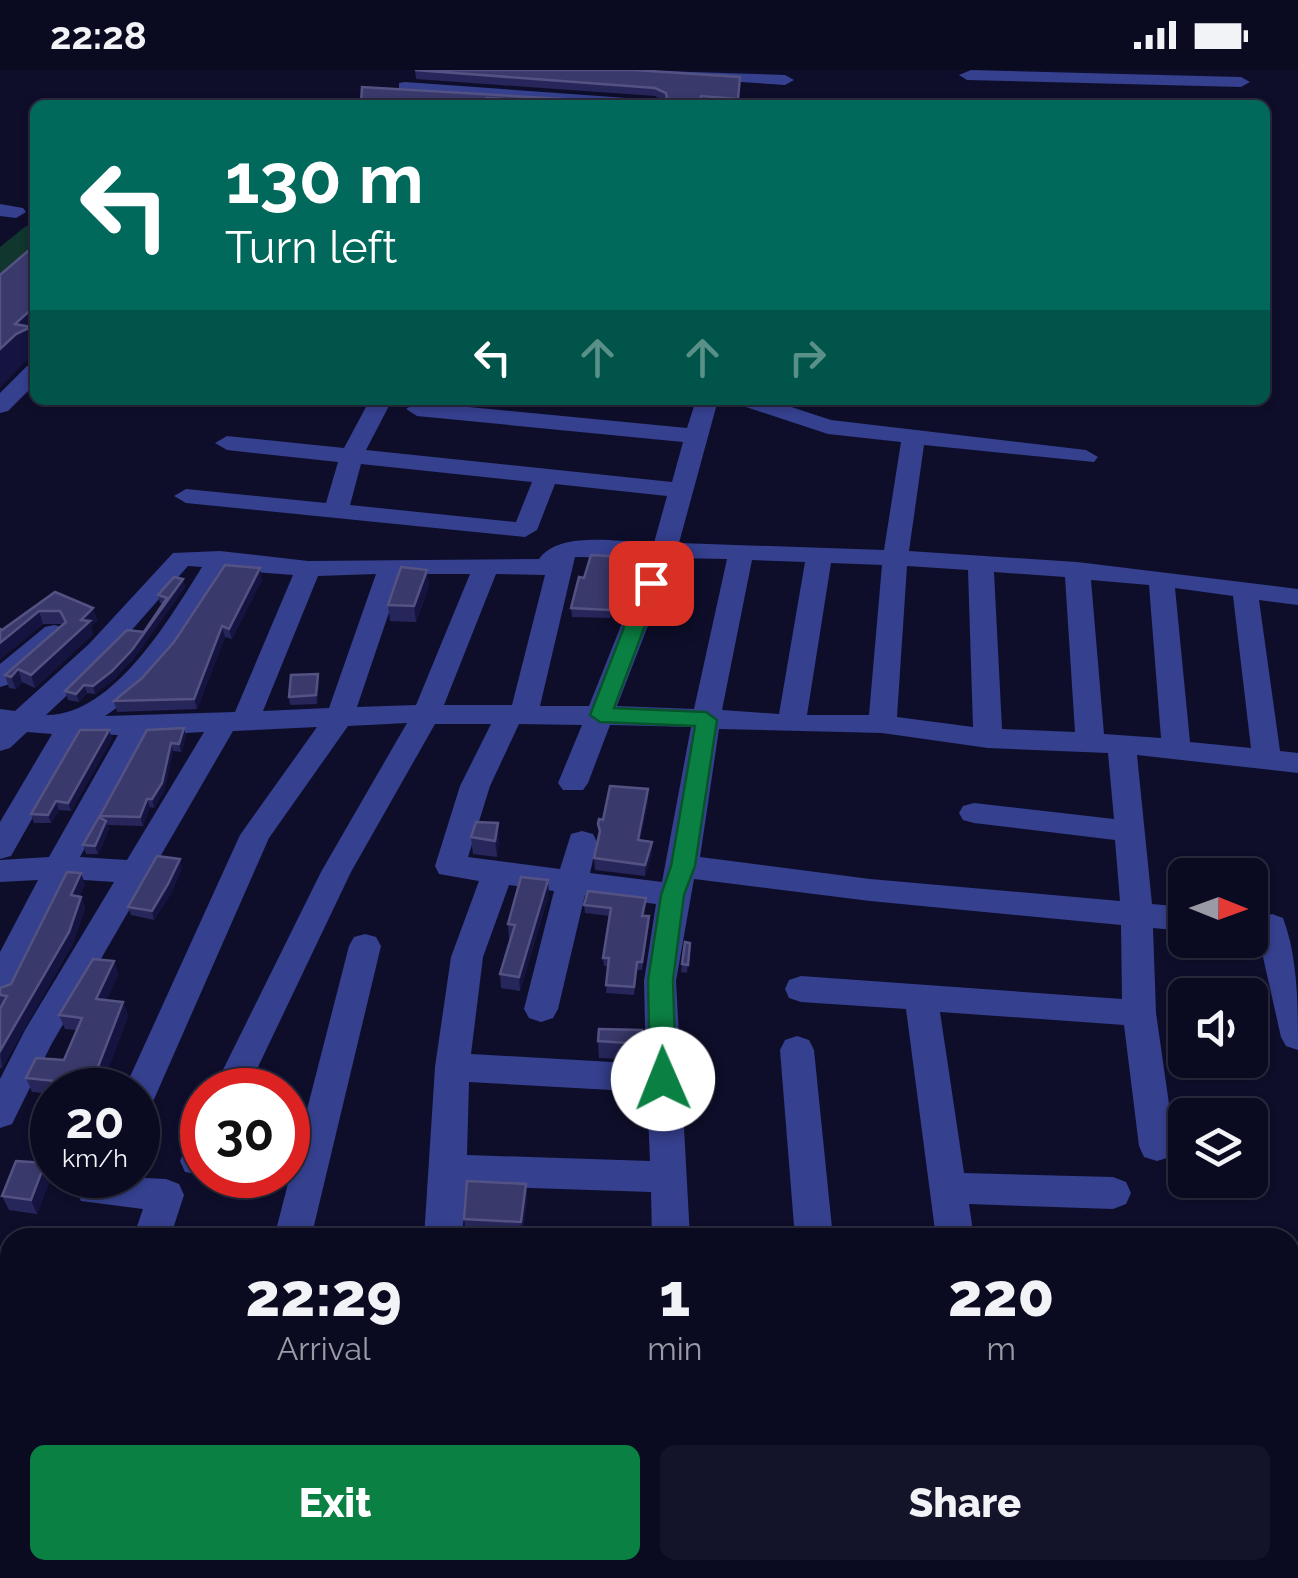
<!DOCTYPE html>
<style>
body{margin:0;font-family:Raleway,sans-serif;background:#131329;color:#f1f3f6;height:100vh;display:flex;flex-direction:column;font-size:38px;white-space:nowrap}
*{box-sizing:border-box;margin:0}
p{font-size:32px;color:#999aa5}
.icon{flex:none;width:55px;height:55px;fill:none;stroke:currentColor;stroke-width:2;stroke-linecap:round;stroke-linejoin:round}
.map{position:relative;flex:1;overflow:hidden}
.details{position:absolute;left:0px;top:1158px;width:1300px;height:352px;display:flex;flex-direction:column;background:#0a0a20;border-radius:30px 30px 0 0;box-shadow:0 2px 8px #0004,0 0 0 2px #2a2b3e}
.details>*{flex:none}
.banner{position:absolute;left:30px;top:30px;width:1240px;height:305px;border-radius:15px;box-shadow:0 2px 8px #0004,0 0 0 2px #2a2b3e;background:#00695c;color:#fff;overflow:hidden}
.needle{width:65px;rotate:91deg}
.controls{position:absolute;left:1168px;top:788px;display:grid;gap:20px}
.controls a{display:grid;place-items:center;width:100px;height:100px;border-radius:15px;background:#0a0a20;box-shadow:0 2px 8px #0004,0 0 0 2px #2a2b3e;font-size:50px}
.speed{position:absolute;left:30px;top:998px;display:flex;gap:20px;font-size:50px;font-weight:700;text-align:center}
.speed>*{display:grid;place-content:center;width:130px;height:130px;border-radius:50%;background:#0a0a20;box-shadow:0 2px 8px #0004,0 0 0 2px #2a2b3e;line-height:1}
.speed small{font-size:25px;font-weight:400}
.speed .limit{border:15px solid #d22;background:#fff;color:#111}
.pin{position:absolute;display:grid;place-items:center;width:85px;height:85px;color:#fff;margin:-42px;border-radius:20px;box-shadow:0 5px 15px #0006}
.me{position:absolute;width:110px;margin:-55px;rotate:359deg;stroke-linejoin:round;filter:drop-shadow(0 0 8px #0008)}
.turn{display:flex;align-items:center;gap:35px;height:210px;padding:0 30px;font-size:45px}
.turn .icon{width:130px;height:130px;stroke-width:2.5}
.turn b{display:block;font-size:70px;line-height:85px}
.lanes{display:flex;align-items:center;height:95px;padding:0 30px;background:#0003;justify-content:center;gap:50px;direction:ltr}
.lanes .off{opacity:.35}
.eta{display:flex;justify-content:space-evenly;align-items:center;height:170px;text-align:center}
.eta b{font-size:60px;font-weight:800;line-height:70px}
.cta{display:flex;gap:20px;margin-top:auto;padding:20px 30px}
.cta a{flex:1;height:115px;border-radius:15px;background:#0b8043;color:#fff;font-size:40px;font-weight:800;line-height:115px;text-align:center}
.cta a+a{background:#131329;color:#f1f3f6}
.status{display:flex;justify-content:space-between;align-items:center;height:70px;padding:0 50px;background:#0a0a20;direction:ltr}
.status svg{height:28px;fill:currentColor}
.map>svg:first-child{display:block}
.green{fill:#10362e}
.lines{fill:none;stroke-linecap:round;stroke-linejoin:round}
.minor{fill:#35408f;fill-rule:evenodd}
.wall{fill:#27265a}
.shaded-wall{fill:#151440}
.building{fill:#3a396c;stroke:#535283;stroke-width:2.5}
.route{fill:#0b8043;stroke:#07532c;stroke-width:2.5}
</style>
<div class="status"><b>22:28</b><svg viewBox="0 0 49 12"><path d="M0 12V9h3v3zM5 12V6h3v6zM10 12V3h3v9zM15 12V0h3v12zM26 1h20v11H26zM47 4h2v5h-2z"/></svg></div>
<div class="map">
<svg width="1298" height="1508" viewBox="0 0 1298 1508">
<rect width="100%" height="100%" fill="#0e0e2b"/>
<!-- green -->
<path class="green" d="M 26,156 L 35,157 L 35,183 L 0,214 L 0,177 Z"/>
<g class="lines">
<!-- minor -->
<g class="minor">
<path d="M 628,0 L 785,5 L 794,10 L 785,15 L 636,5 Z"/>
<path d="M 971,0 L 1241,7 L 1250,12 L 1241,17 L 967,10 L 959,5 Z"/>
<path d="M 405,12 L 655,30 L 664,35 L 582,35 L 399,21 L 399,13 Z"/>
<path d="M 0,134 L 23,138 L 26,142 L 16,148 L 0,146 Z"/>
<path d="M 35,294 L 35,314 L 8,341 L 0,343 L 0,323 L 27,296 Z"/>
<path d="M 352,330 L 391,332 L 366,380 L 672,412 L 683,372 L 417,346 L 406,339 L 417,332 L 687,358 L 696,330 L 718,330 L 679,473 L 884,480 L 901,372 L 828,364 L 740,335 L 737,330 L 770,330 L 831,350 L 1086,380 L 1098,387 L 1094,392 L 924,375 L 909,481 L 1077,492 L 1298,519 L 1298,535 L 1259,530 L 1280,681 L 1298,683 L 1298,703 L 1137,685 L 1152,834 L 1185,837 L 1185,861 L 1153,858 L 1156,943 L 1175,1076 L 1170,1087 L 1157,1091 L 1144,1087 L 1139,1076 L 1124,955 L 940,942 L 964,1103 L 1113,1107 L 1126,1112 L 1131,1123 L 1126,1134 L 1113,1139 L 969,1134 L 974,1168 L 936,1168 L 906,939 L 801,932 L 789,928 L 785,919 L 789,910 L 801,906 L 1122,929 L 1121,855 L 870,831 L 694,809 L 676,911 L 690,1168 L 652,1168 L 651,1122 L 466,1116 L 462,1168 L 424,1168 L 435,997 L 451,887 L 479,811 L 439,804 L 435,796 L 460,716 L 491,654 L 435,654 L 351,802 L 247,1020 L 213,1020 L 321,802 L 407,653 L 348,656 L 269,768 L 155,1027 L 150,1037 L 138,1041 L 138,1020 L 124,1020 L 240,765 L 317,657 L 233,661 L 51,975 L 12,1054 L 0,1058 L 0,1009 L 25,960 L 114,812 L 69,809 L 12,923 L 0,927 L 0,882 L 38,810 L 0,812 L 0,790 L 49,787 L 118,665 L 80,664 L 11,786 L 0,789 L 0,752 L 52,664 L 27,662 L 10,678 L 0,681 L 0,639 L 15,641 L 89,574 L 173,483 L 220,481 L 308,491 L 539,489 C 559,460 621,472 654,473 L 667,426 L 555,414 L 537,460 L 525,467 L 186,433 L 174,426 L 186,419 L 326,433 L 338,392 L 227,380 L 215,373 L 227,366 L 344,378 L 366,337 ZM 361,394 L 532,412 L 516,452 L 350,435 ZM 575,487 L 648,488 L 589,636 L 540,636 ZM 674,488 L 727,489 L 694,639 L 617,636 ZM 752,490 L 805,492 L 779,644 L 722,640 ZM 831,493 L 882,495 L 869,645 L 807,645 ZM 188,496 L 202,497 C 170,548 113,646 46,645 L 109,586 ZM 907,496 L 968,500 L 973,657 L 897,647 ZM 226,500 L 293,505 L 235,642 L 105,646 C 161,610 192,555 226,500 ZM 994,502 L 1065,507 L 1075,662 L 1002,659 ZM 376,504 L 329,638 L 263,641 L 318,506 ZM 402,504 L 470,504 L 416,635 L 357,637 ZM 496,504 L 545,505 L 512,635 L 444,635 ZM 1091,510 L 1149,515 L 1161,668 L 1104,664 ZM 1175,518 L 1233,526 L 1251,678 L 1190,672 ZM 519,654 L 582,655 L 558,713 L 563,720 L 583,720 L 588,713 L 610,655 L 691,657 L 662,812 L 590,803 L 597,772 L 593,764 L 582,761 L 571,764 L 560,799 L 468,787 L 490,716 ZM 719,659 L 882,663 L 988,678 L 1108,683 L 1114,749 L 974,733 L 963,736 L 959,743 L 963,750 L 974,753 L 1115,770 L 1120,831 L 870,809 L 700,787 ZM 204,662 L 127,790 L 80,787 L 147,665 ZM 509,815 L 554,821 L 524,939 L 529,948 L 541,952 L 553,948 L 558,939 L 585,825 L 656,834 L 644,911 L 646,994 L 471,984 L 483,887 ZM 469,1012 L 647,1022 L 650,1091 L 467,1085 Z"/>
<path d="M 54,555 L 63,557 L 67,563 L 63,569 L 10,614 L 0,617 L 0,594 L 45,557 Z"/>
<path d="M 1272,844 L 1283,848 C 1298,887 1298,937 1298,980 L 1286,976 L 1281,967 L 1256,856 L 1261,848 Z"/>
<path d="M 365,864 L 376,867 L 381,876 L 311,1168 L 274,1168 L 349,876 L 354,867 Z"/>
<path d="M 797,966 L 809,970 L 814,980 L 833,1168 L 795,1168 L 780,980 L 785,970 Z"/>
<path d="M 202,1067 L 202,1105 L 185,1102 L 180,1091 L 189,1071 Z"/>
<path d="M 83,1105 L 166,1109 L 179,1114 L 184,1125 L 170,1168 L 133,1168 L 143,1139 L 81,1131 L 76,1120 Z"/>
<path d="M 5,1240 L 10,1240 L 10,1276 L 0,1274 L 0,1242 Z"/>
<path d="M 22,1500 L 64,1500 L 62,1508 L 18,1508 Z"/>
<path d="M 182,1500 L 224,1500 L 223,1508 L 179,1508 Z"/>
<path d="M 653,1500 L 695,1500 L 695,1508 L 651,1508 Z"/>
<path d="M 822,1500 L 864,1500 L 865,1508 L 821,1508 Z"/>
<path d="M 973,1500 L 1015,1500 L 1017,1508 L 973,1508 Z"/>
</g>
</g>
<!-- wall -->
<g class="wall">
<path d="M 415,0 L 740,7 L 738,35 L 361,35 L 362,17 L 581,30 L 660,29 L 655,26 L 416,9 Z"/>
<path d="M 625,487 L 625,495 L 610,548 L 572,547 L 571,538 Z"/>
<path d="M 427,500 L 429,516 L 416,552 L 390,551 L 388,535 Z"/>
<path d="M 183,509 L 185,517 L 134,588 L 114,609 L 95,624 L 87,623 L 79,632 L 68,630 L 65,621 L 144,562 L 163,534 L 160,533 L 158,525 Z"/>
<path d="M 262,509 L 232,569 L 225,567 L 197,639 L 117,642 L 114,631 Z"/>
<path d="M 55,522 L 93,538 L 97,550 L 91,556 L 93,564 L 35,618 L 22,612 L 16,619 L 9,618 L 5,605 L 64,554 L 43,554 L 0,589 L 0,559 L 2,560 Z"/>
<path d="M 318,604 L 319,612 L 317,634 L 290,635 L 289,627 Z"/>
<path d="M 184,658 L 186,667 L 181,682 L 173,681 L 164,721 L 154,738 L 150,737 L 143,756 L 108,755 L 109,759 L 98,784 L 86,784 L 83,775 L 100,746 Z"/>
<path d="M 109,660 L 112,669 L 71,741 L 59,740 L 51,753 L 34,753 L 31,744 Z"/>
<path d="M 648,731 L 640,770 L 652,784 L 645,806 L 595,800 L 594,788 L 599,768 L 598,754 L 603,750 Z"/>
<path d="M 471,767 L 499,769 L 497,787 L 473,784 Z"/>
<path d="M 182,798 L 171,823 L 154,850 L 131,845 L 128,837 Z"/>
<path d="M 85,814 L 79,827 L 81,827 L 85,838 L 73,873 L 2,998 L 0,998 L 0,939 L 2,936 L 0,936 L 0,918 L 11,914 Z"/>
<path d="M 549,824 L 520,921 L 501,918 L 500,904 L 511,869 L 509,869 L 508,854 Z"/>
<path d="M 646,828 L 644,846 L 649,854 L 642,900 L 637,900 L 634,925 L 606,923 L 608,896 L 604,896 L 603,888 L 610,846 L 585,843 L 584,835 Z"/>
<path d="M 690,873 L 687,903 L 681,902 L 682,894 Z"/>
<path d="M 114,891 L 118,905 L 106,930 L 123,932 L 128,946 L 100,1020 L 52,1020 L 52,1024 L 32,1022 L 26,1008 L 64,990 L 77,960 L 65,959 L 59,945 Z"/>
<path d="M 642,960 L 642,990 L 599,988 L 598,971 Z"/>
<path d="M 45,1093 L 51,1107 L 37,1144 L 9,1140 L 2,1126 Z"/>
<path d="M 526,1114 L 527,1130 L 522,1167 L 466,1164 L 464,1149 Z"/>
</g>
<!-- shaded-wall -->
<g class="shaded-wall">
<path d="M 35,236 L 35,288 L 24,293 L 0,318 L 0,279 L 15,254 Z"/>
<path d="M 625,487 L 625,495 L 610,548 L 610,540 Z"/>
<path d="M 260,498 L 262,509 L 232,569 L 229,559 Z"/>
<path d="M 427,500 L 429,516 L 416,552 L 414,536 Z"/>
<path d="M 183,509 L 185,517 L 134,588 L 114,609 L 95,624 L 93,616 L 132,580 Z"/>
<path d="M 93,538 L 97,550 L 91,556 L 93,564 L 35,618 L 31,605 Z"/>
<path d="M 39,541 L 43,554 L 0,589 L 0,573 Z"/>
<path d="M 222,556 L 225,567 L 197,639 L 194,629 Z"/>
<path d="M 18,599 L 22,612 L 16,619 L 11,607 Z"/>
<path d="M 318,604 L 319,612 L 317,634 L 316,625 Z"/>
<path d="M 84,615 L 87,623 L 79,632 L 76,624 Z"/>
<path d="M 184,658 L 186,667 L 181,682 L 179,674 Z"/>
<path d="M 109,660 L 112,669 L 71,741 L 68,733 Z"/>
<path d="M 171,673 L 173,681 L 164,721 L 154,738 L 152,729 Z"/>
<path d="M 648,719 L 648,731 L 638,782 L 638,770 Z"/>
<path d="M 147,729 L 150,737 L 143,756 L 140,747 Z"/>
<path d="M 56,731 L 59,740 L 51,753 L 48,745 Z"/>
<path d="M 106,751 L 109,759 L 98,784 L 95,776 Z"/>
<path d="M 498,753 L 499,769 L 497,787 L 495,771 Z"/>
<path d="M 652,772 L 652,784 L 645,806 L 645,795 Z"/>
<path d="M 180,789 L 182,798 L 171,823 L 154,850 L 152,841 Z"/>
<path d="M 81,803 L 85,814 L 75,836 L 71,825 Z"/>
<path d="M 548,810 L 549,824 L 520,921 L 519,907 Z"/>
<path d="M 81,827 L 85,838 L 73,873 L 2,998 L 0,981 Z"/>
<path d="M 114,891 L 118,905 L 101,943 L 96,929 Z"/>
<path d="M 123,932 L 128,946 L 100,1020 L 93,1020 L 91,1015 Z"/>
<path d="M 45,1093 L 51,1107 L 37,1144 L 31,1130 Z"/>
<path d="M 526,1114 L 527,1130 L 522,1167 L 521,1152 Z"/>
<path d="M 6,1229 L 10,1236 L 0,1238 L 0,1230 Z"/>
<path d="M 408,1500 L 414,1500 L 412,1508 L 407,1508 Z"/>
</g>
<!-- building -->
<g class="building">
<path d="M 415,0 L 635,0 L 740,7 L 738,29 L 701,26 L 699,35 L 551,35 L 553,32 L 487,28 L 484,35 L 390,35 L 361,33 L 362,17 L 581,30 L 667,29 L 666,23 L 655,18 Z"/>
<path d="M 35,175 L 35,236 L 15,254 L 31,257 L 16,264 L 0,279 L 0,205 Z"/>
<path d="M 591,485 L 625,487 L 610,540 L 571,538 L 579,507 L 584,508 Z"/>
<path d="M 225,495 L 260,498 L 229,559 L 222,556 L 194,629 L 114,631 L 142,608 L 174,572 Z"/>
<path d="M 401,497 L 427,500 L 414,536 L 388,535 Z"/>
<path d="M 174,507 L 183,509 L 132,580 L 112,601 L 93,616 L 84,615 L 76,624 L 65,621 L 127,560 L 144,562 L 167,528 L 158,525 Z"/>
<path d="M 55,522 L 93,538 L 81,550 L 90,551 L 31,605 L 18,599 L 11,607 L 5,605 L 66,552 L 60,541 L 39,541 L 0,573 L 0,559 L 2,560 Z"/>
<path d="M 318,604 L 316,625 L 289,627 L 291,605 Z"/>
<path d="M 184,658 L 179,674 L 171,673 L 162,713 L 152,729 L 147,729 L 140,747 L 100,746 L 147,660 Z"/>
<path d="M 80,660 L 109,660 L 68,733 L 56,731 L 48,745 L 31,744 Z"/>
<path d="M 610,716 L 648,719 L 638,770 L 652,772 L 645,795 L 594,788 L 600,761 L 598,754 L 599,749 L 603,750 Z"/>
<path d="M 99,747 L 106,751 L 95,776 L 83,775 Z"/>
<path d="M 476,752 L 498,753 L 495,771 L 471,767 Z"/>
<path d="M 157,786 L 180,789 L 168,814 L 152,841 L 128,837 Z"/>
<path d="M 67,802 L 81,803 L 71,825 L 81,827 L 69,862 L 0,981 L 0,939 L 7,926 L 0,925 L 0,918 L 11,914 Z"/>
<path d="M 521,807 L 548,810 L 519,907 L 500,904 L 515,855 L 508,854 Z"/>
<path d="M 588,821 L 646,828 L 642,846 L 649,846 L 642,892 L 637,892 L 634,917 L 606,915 L 609,888 L 603,888 L 611,838 L 584,835 Z"/>
<path d="M 685,872 L 690,873 L 688,895 L 682,894 Z"/>
<path d="M 93,889 L 114,891 L 96,929 L 123,932 L 91,1015 L 26,1008 L 36,988 L 64,990 L 82,948 L 59,945 Z"/>
<path d="M 599,959 L 642,960 L 642,974 L 598,971 Z"/>
<path d="M 16,1091 L 45,1093 L 31,1130 L 2,1126 Z"/>
<path d="M 467,1111 L 526,1114 L 521,1152 L 464,1149 Z"/>
<path d="M 3,1193 L 10,1194 L 10,1234 L 6,1229 L 0,1230 L 0,1200 Z"/>
<path d="M 382,1500 L 408,1500 L 407,1508 L 381,1508 Z"/>
<path d="M 512,1500 L 600,1500 L 600,1508 L 511,1508 Z"/>
</g>
<!-- route -->
<path class="route" d="M 651,507 L 661,513 L 614,638 L 706,642 L 717,650 L 695,796 L 684,825 L 673,910 L 676,1009 L 672,1016 L 663,1019 L 654,1016 L 650,1009 L 648,910 L 661,825 L 671,796 L 695,656 L 600,652 L 590,645 L 641,513 Z"/>
</svg>
<div class="controls">
<a><svg class="needle" viewBox="-14 -14 28 28"><path d="M0-13l5 13h-10z" fill="#e53935"/><path d="M0 13l5-13h-10z" fill="#999aa5"/></svg></a>
<a><svg class="icon" aria-label="sound" viewBox="0 0 24 24"><path d="M4 9h4l5-4v14l-5-4H4zM17 9q2 3 0 6"/></svg></a>
<a><svg class="icon" aria-label="layers" viewBox="0 0 24 24"><path d="M12 4l9 5-9 5-9-5zM3 14l9 5 9-5"/></svg></a>
</div>
<div class="speed"><div>20<small>km/h</small></div><div class="limit">30</div></div>
<div class="pin" style="left:651px;top:513px;background:#d93025"><svg class="icon" aria-label="arrive" viewBox="0 0 24 24"><path d="M6 21V4h12l-3 4 3 4H6"/></svg></div>
<svg class="me" style="left:663px;top:1009px" viewBox="-20 -20 40 40"><circle r="19" fill="#fff"/><path d="M0-13L10 11 0 6-10 11z" fill="#0b8043"/></svg>
<div class="banner">
<div class="turn"><svg class="icon" aria-label="left" viewBox="0 0 24 24"><path d="M17 20v-9H6M10 6l-5 5 5 5"/></svg><div><b>130 m</b>Turn left</div></div>
<div class="lanes"><svg class="icon" aria-label="left" viewBox="0 0 24 24"><path d="M17 20v-9H6M10 6l-5 5 5 5"/></svg><svg class="icon off" aria-label="ahead" viewBox="0 0 24 24"><path d="M12 20V5M6 11l6-6 6 6"/></svg><svg class="icon off" aria-label="ahead" viewBox="0 0 24 24"><path d="M12 20V5M6 11l6-6 6 6"/></svg><svg class="icon off" aria-label="right" viewBox="0 0 24 24"><path d="M7 20v-9h11M14 6l5 5-5 5"/></svg></div>
</div>
<section class="details">
<div class="eta">
<div><b>22:29</b><p>Arrival</p></div>
<div><b>1</b><p>min</p></div>
<div><b>220</b><p>m</p></div>
</div>
<div class="cta"><a>Exit</a><a>Share</a></div>
</section>
</div>
